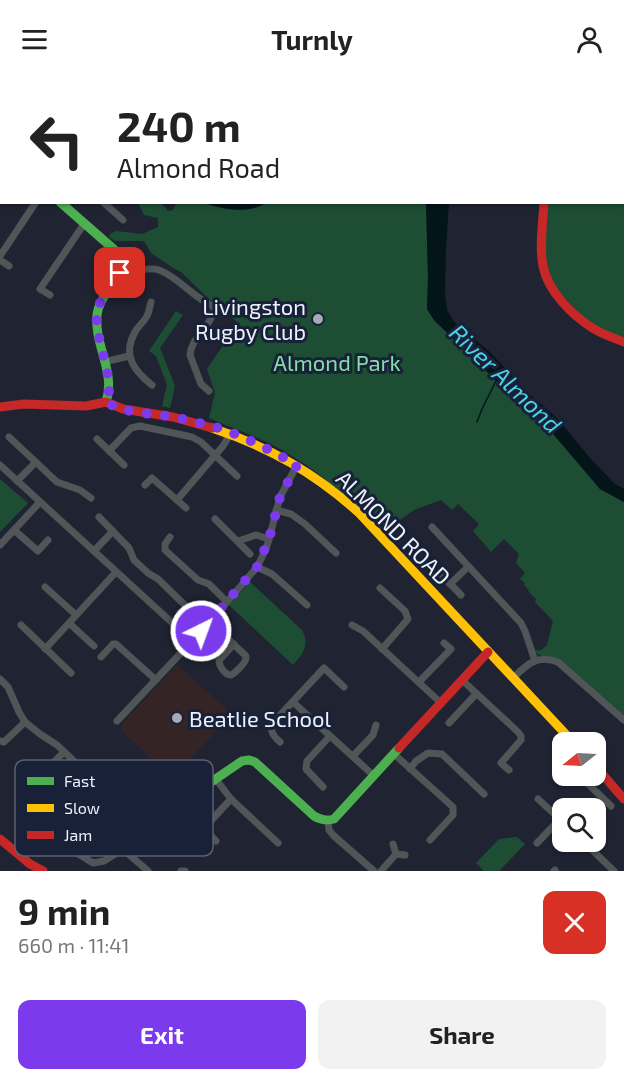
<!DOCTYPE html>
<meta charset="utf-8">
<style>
body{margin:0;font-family:"Exo 2",sans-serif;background:#f2f2f2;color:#222;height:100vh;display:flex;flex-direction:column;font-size:22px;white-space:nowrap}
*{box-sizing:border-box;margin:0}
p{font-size:20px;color:#767676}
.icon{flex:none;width:33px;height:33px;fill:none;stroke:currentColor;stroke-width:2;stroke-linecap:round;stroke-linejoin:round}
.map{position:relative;height:793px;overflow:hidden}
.side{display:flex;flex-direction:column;background:#fff;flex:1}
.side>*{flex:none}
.banner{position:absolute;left:0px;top:0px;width:624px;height:126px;box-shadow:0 2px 4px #0004;background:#fff;color:#222;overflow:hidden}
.needle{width:39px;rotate:252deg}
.buttons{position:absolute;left:552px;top:654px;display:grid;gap:12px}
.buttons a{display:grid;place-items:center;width:54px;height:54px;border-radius:12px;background:#fff;box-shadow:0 2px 4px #0004;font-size:30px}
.pin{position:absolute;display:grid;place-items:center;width:51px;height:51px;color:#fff;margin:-26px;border-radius:12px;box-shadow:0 3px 9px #0006}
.me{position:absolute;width:66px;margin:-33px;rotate:42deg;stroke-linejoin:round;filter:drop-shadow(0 0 4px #0008)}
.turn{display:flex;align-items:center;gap:21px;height:126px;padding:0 18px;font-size:27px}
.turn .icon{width:78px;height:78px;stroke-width:2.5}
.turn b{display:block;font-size:42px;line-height:51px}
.round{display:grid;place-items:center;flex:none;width:63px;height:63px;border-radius:12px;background:#f2f2f2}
.overview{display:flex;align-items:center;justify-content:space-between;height:102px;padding:0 18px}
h1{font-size:36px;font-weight:700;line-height:45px}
.button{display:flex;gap:12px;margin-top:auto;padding:12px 18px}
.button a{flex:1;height:69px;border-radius:12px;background:#7c3aed;color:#fff;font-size:24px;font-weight:700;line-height:69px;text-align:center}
.button a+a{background:#f2f2f2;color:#222}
header{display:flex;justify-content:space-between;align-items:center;height:78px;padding:0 18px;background:#fff;font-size:27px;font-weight:700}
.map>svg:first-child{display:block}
.education{fill:#342425}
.green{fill:#1d4e34}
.water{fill:#031519}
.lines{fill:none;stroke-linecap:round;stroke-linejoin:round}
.stream{stroke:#031519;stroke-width:1.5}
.street{stroke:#505657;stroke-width:7}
.fast{stroke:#4caf50;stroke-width:9}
.slow{stroke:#ffc107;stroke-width:9}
.jam{stroke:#c62828;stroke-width:9}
.route{stroke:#7c3aed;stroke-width:10;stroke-dasharray:0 18}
.poi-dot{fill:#a5aab7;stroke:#192139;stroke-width:2}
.labels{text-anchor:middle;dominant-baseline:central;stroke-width:6;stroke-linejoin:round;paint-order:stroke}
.poi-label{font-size:22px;fill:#edf2ff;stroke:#192139;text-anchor:end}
.park-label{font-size:22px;fill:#84dea5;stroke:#192139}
.street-label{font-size:22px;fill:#edf2ff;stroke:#192139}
.water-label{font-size:24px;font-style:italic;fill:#48d3e7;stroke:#192139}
.key{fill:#192139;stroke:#596074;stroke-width:1.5}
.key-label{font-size:16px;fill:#edf2ff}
</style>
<header><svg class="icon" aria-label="menu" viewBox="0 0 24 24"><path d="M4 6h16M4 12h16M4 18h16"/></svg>Turnly<svg class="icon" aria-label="person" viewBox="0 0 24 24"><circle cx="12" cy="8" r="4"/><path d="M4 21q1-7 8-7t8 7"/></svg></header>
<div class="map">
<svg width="624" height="793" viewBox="0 0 624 793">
<rect width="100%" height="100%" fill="#202432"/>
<!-- education -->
<path class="education" d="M 177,587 L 232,636 L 172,700 L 121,652 L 123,645 Z"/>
<!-- green -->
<g class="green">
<path d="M 623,113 L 624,119 L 624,264 L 594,251 L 546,201 L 544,125 L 622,124 Z"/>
<path d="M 177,124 C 186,125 197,123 206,125 C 227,130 246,137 266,124 L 426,125 L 428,200 L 427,231 L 434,242 L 519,325 L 554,357 L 600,411 L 624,424 L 624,637 L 562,583 C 553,577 540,582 534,572 L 538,572 L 540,573 L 547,567 L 553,543 L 535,524 L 536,521 L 528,513 L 529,512 L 524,507 L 525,505 L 520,501 L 525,495 L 516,485 L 519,476 L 504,461 L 491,474 L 473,453 L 479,446 L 458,426 L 452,432 L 441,422 L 414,432 L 384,453 C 349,420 313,387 269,365 C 250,356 229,349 209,340 L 215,315 L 207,291 L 238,245 L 226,234 L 229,226 L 215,225 L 210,222 L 181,194 L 175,191 L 151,175 L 144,163 L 115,163 L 109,159 L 110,156 L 116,153 L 142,156 L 158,149 L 158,140 L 144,137 L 138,125 L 161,125 L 168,133 L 173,132 Z"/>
<path d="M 176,233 L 183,237 L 160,270 L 175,308 L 170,330 L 162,328 L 167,307 L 156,278 L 149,273 Z"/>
<path d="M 0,401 L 28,425 L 0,454 Z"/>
<path d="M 250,504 L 302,552 C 310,568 303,575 293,587 L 229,527 Z"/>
<path d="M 517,759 L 525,766 L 499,793 L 484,793 L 476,785 L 499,761 Z"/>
</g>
<!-- water -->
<g class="water">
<path d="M 205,125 L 266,125 C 248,136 224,132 205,125 Z"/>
<path d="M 426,125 L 449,125 L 446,171 L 445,214 L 447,231 L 454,244 L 491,275 L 525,312 L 558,341 L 590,380 L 615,406 L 624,411 L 624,424 L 600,411 L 554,357 L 519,325 L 434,242 L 427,231 L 428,200 Z"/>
</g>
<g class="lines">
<!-- stream -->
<path class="stream" d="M 477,344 L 482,331 L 497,301"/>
<!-- street -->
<g class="street">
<path d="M 93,0 L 95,2"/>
<path d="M 238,0 L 238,2"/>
<path d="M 5,2 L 7,0"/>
<path d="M 293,2 L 296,0"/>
<path d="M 445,2 L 445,0"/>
<path d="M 0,95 L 2,93"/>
<path d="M 103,124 L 123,142"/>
<path d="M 0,178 L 36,124"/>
<path d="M 0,182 L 9,188"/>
<path d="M 121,191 C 126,192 131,193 135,193 C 143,192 151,189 159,192 C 180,200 194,221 215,229 C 214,232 213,235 212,238 C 206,253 191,261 190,277 L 201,306 L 209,313"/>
<path d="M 50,217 L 40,211 L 84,146"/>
<path d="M 151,224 C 150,228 149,234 147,238 C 144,244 138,248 135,254 C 122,277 134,293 152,307"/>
<path d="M 104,284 L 129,278"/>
<path d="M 9,359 L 57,404 L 80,412 L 91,420"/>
<path d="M 97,361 L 124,387"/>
<path d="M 109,373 L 131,350 L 140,348 L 192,359 L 201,364 L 237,398"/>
<path d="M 0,387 L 192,563"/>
<path d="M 17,403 L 36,384"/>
<path d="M 145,407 L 152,400 L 186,430"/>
<path d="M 177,422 L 223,368 L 231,355"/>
<path d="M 276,432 L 291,436 L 305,446 L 336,475"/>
<path d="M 99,439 L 129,470 L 134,482 L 148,495 L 158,501 L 194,536"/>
<path d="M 215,441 L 250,476"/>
<path d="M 432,449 L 521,545 L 525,553 L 535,583"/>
<path d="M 14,452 L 38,473 L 48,462"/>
<path d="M 170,459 L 165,466 L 165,472 L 198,502 L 209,506 L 227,524"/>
<path d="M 238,463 L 256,457 L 269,461"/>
<path d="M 0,467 L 40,424"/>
<path d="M 94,473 L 113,453"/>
<path d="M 257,489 L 272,496 L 307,527"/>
<path d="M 440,495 L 461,517"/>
<path d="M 450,506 L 468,489"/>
<path d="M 45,509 L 76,537"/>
<path d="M 380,510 L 405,533 L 408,541 L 382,571"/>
<path d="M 210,544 L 246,578 C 246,579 246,581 245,583 C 244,586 234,596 231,597 C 224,597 219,587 219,582 L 234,566"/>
<path d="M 69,545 L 94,568"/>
<path d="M 21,547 L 71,595"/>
<path d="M 352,547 L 363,553 L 441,625"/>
<path d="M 45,571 L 116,494"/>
<path d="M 101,579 L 113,566 L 116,566 L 156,602"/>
<path d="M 513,600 C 527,586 538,576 558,584 L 624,642"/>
<path d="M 0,601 L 8,609 L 19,634 L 25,644 L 40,656 L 57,667 L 76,685"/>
<path d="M 462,602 L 518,654 L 521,658 L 521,662 L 501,685 L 509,692"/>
<path d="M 419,604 L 451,571 L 444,565"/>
<path d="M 293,624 L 374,698"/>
<path d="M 117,643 L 210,544 L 257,489 L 266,471 L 269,461 L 280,419 L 297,387"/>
<path d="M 449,645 L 476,616"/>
<path d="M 0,663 L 4,664 L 25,644"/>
<path d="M 280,664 C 274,658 270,655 272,646 L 324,590 L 344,609"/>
<path d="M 394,676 L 453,729 L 453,737 L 430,762"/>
<path d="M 353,678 L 373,657 L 376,647"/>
<path d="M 410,691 L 416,683 L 428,675 L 442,676 L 484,716"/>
<path d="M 32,694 L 42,696 L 64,674"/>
<path d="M 42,696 L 44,705"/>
<path d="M 592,698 L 586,704 L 611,728"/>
<path d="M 215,700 L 231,721 L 278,765"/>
<path d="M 323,709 L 306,691 L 307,683 L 330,658"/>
<path d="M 178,715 L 184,707 L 195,715"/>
<path d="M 538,721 L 562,743"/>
<path d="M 111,728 C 105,734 98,741 102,749 C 105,757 140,786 148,793"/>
<path d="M 44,743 L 77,775 L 93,785 L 104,783 L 123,771"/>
<path d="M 328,743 L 329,752 L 334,758 L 374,793"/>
<path d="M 216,763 L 205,752 L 206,748 L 231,721"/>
<path d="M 584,764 L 614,793"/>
<path d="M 537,765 L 560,741"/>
<path d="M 393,766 L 396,776"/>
<path d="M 181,793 L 185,793"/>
<path d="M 381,793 L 396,776 L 405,777"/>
<path d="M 554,793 L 555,792"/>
</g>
<!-- fast -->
<g class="fast">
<path d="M 60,124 L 117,174 C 130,198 99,214 97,237 C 94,267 116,294 106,324"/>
<path d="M 200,720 L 195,715 L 242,683 L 249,682 L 255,684 L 314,738 C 321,742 326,743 334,741 L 399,670"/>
</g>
<!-- slow -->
<g class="slow">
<path d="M 0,74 L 2,75"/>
<path d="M 212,350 C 269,369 315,395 359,435 L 573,664"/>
</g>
<!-- jam -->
<g class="jam">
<path d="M 383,0 L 389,2"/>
<path d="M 544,124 C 543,145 539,168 543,188 C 548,214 573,238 594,251 C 604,257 614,260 624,264"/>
<path d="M 0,329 L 24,326 L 86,328 L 106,324 L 123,331 L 173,339 L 212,350"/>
<path d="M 399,670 L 488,574"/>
<path d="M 596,689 L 624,721"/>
<path d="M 0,761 L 30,786 L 43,793"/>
</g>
</g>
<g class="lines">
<!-- route -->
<path class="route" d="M 120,195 C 111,207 99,220 97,236 C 94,260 117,305 106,324 C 125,336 151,335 173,339 C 184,341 194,344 204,346 C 237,354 268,371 297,387 L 280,419 L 269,461 L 257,489 L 201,553"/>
</g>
<!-- markers -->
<g class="poi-dot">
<circle cx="318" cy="241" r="6"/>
<circle cx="177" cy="640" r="6"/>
</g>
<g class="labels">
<!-- poi labels -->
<g class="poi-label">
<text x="306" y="228">Livingston<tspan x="306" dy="25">Rugby Club</tspan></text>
<text x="189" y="640" text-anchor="start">Beatlie School</text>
</g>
<!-- park labels -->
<g class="park-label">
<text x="337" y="284">Almond Park</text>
</g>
<!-- street labels -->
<g class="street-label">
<text transform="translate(394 449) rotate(45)">ALMOND ROAD</text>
</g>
<!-- water labels -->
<g class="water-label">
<text transform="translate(506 300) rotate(44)">River Almond</text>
</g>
</g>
<!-- legend -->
<rect x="15" y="682" width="198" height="96" rx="9" class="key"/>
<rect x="27" y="699" width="27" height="8" fill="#4caf50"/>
<rect x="27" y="726" width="27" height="8" fill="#ffc107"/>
<rect x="27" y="753" width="27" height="8" fill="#c62828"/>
<g class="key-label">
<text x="64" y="709">Fast</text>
<text x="64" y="736">Slow</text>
<text x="64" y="763">Jam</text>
</g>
</svg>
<div class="buttons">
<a><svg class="needle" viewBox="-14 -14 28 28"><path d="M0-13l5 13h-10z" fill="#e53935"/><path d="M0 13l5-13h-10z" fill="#767676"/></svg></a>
<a><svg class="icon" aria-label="search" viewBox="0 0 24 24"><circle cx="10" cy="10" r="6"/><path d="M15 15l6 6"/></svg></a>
</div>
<div class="pin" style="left:120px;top:195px;background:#d93025"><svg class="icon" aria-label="arrive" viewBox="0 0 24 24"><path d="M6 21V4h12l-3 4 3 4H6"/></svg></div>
<svg class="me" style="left:201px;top:553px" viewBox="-20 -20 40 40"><circle r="17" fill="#7c3aed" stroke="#fff" stroke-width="3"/><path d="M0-11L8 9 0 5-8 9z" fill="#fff"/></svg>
<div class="banner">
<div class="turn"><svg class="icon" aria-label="left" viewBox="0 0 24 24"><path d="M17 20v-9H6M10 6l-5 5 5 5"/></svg><div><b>240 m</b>Almond Road</div></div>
</div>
</div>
<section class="side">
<div class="overview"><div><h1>9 min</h1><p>660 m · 11:41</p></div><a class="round" style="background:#d93025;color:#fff"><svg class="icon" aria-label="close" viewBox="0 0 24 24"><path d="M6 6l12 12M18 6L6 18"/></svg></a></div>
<div class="button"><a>Exit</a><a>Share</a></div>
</section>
